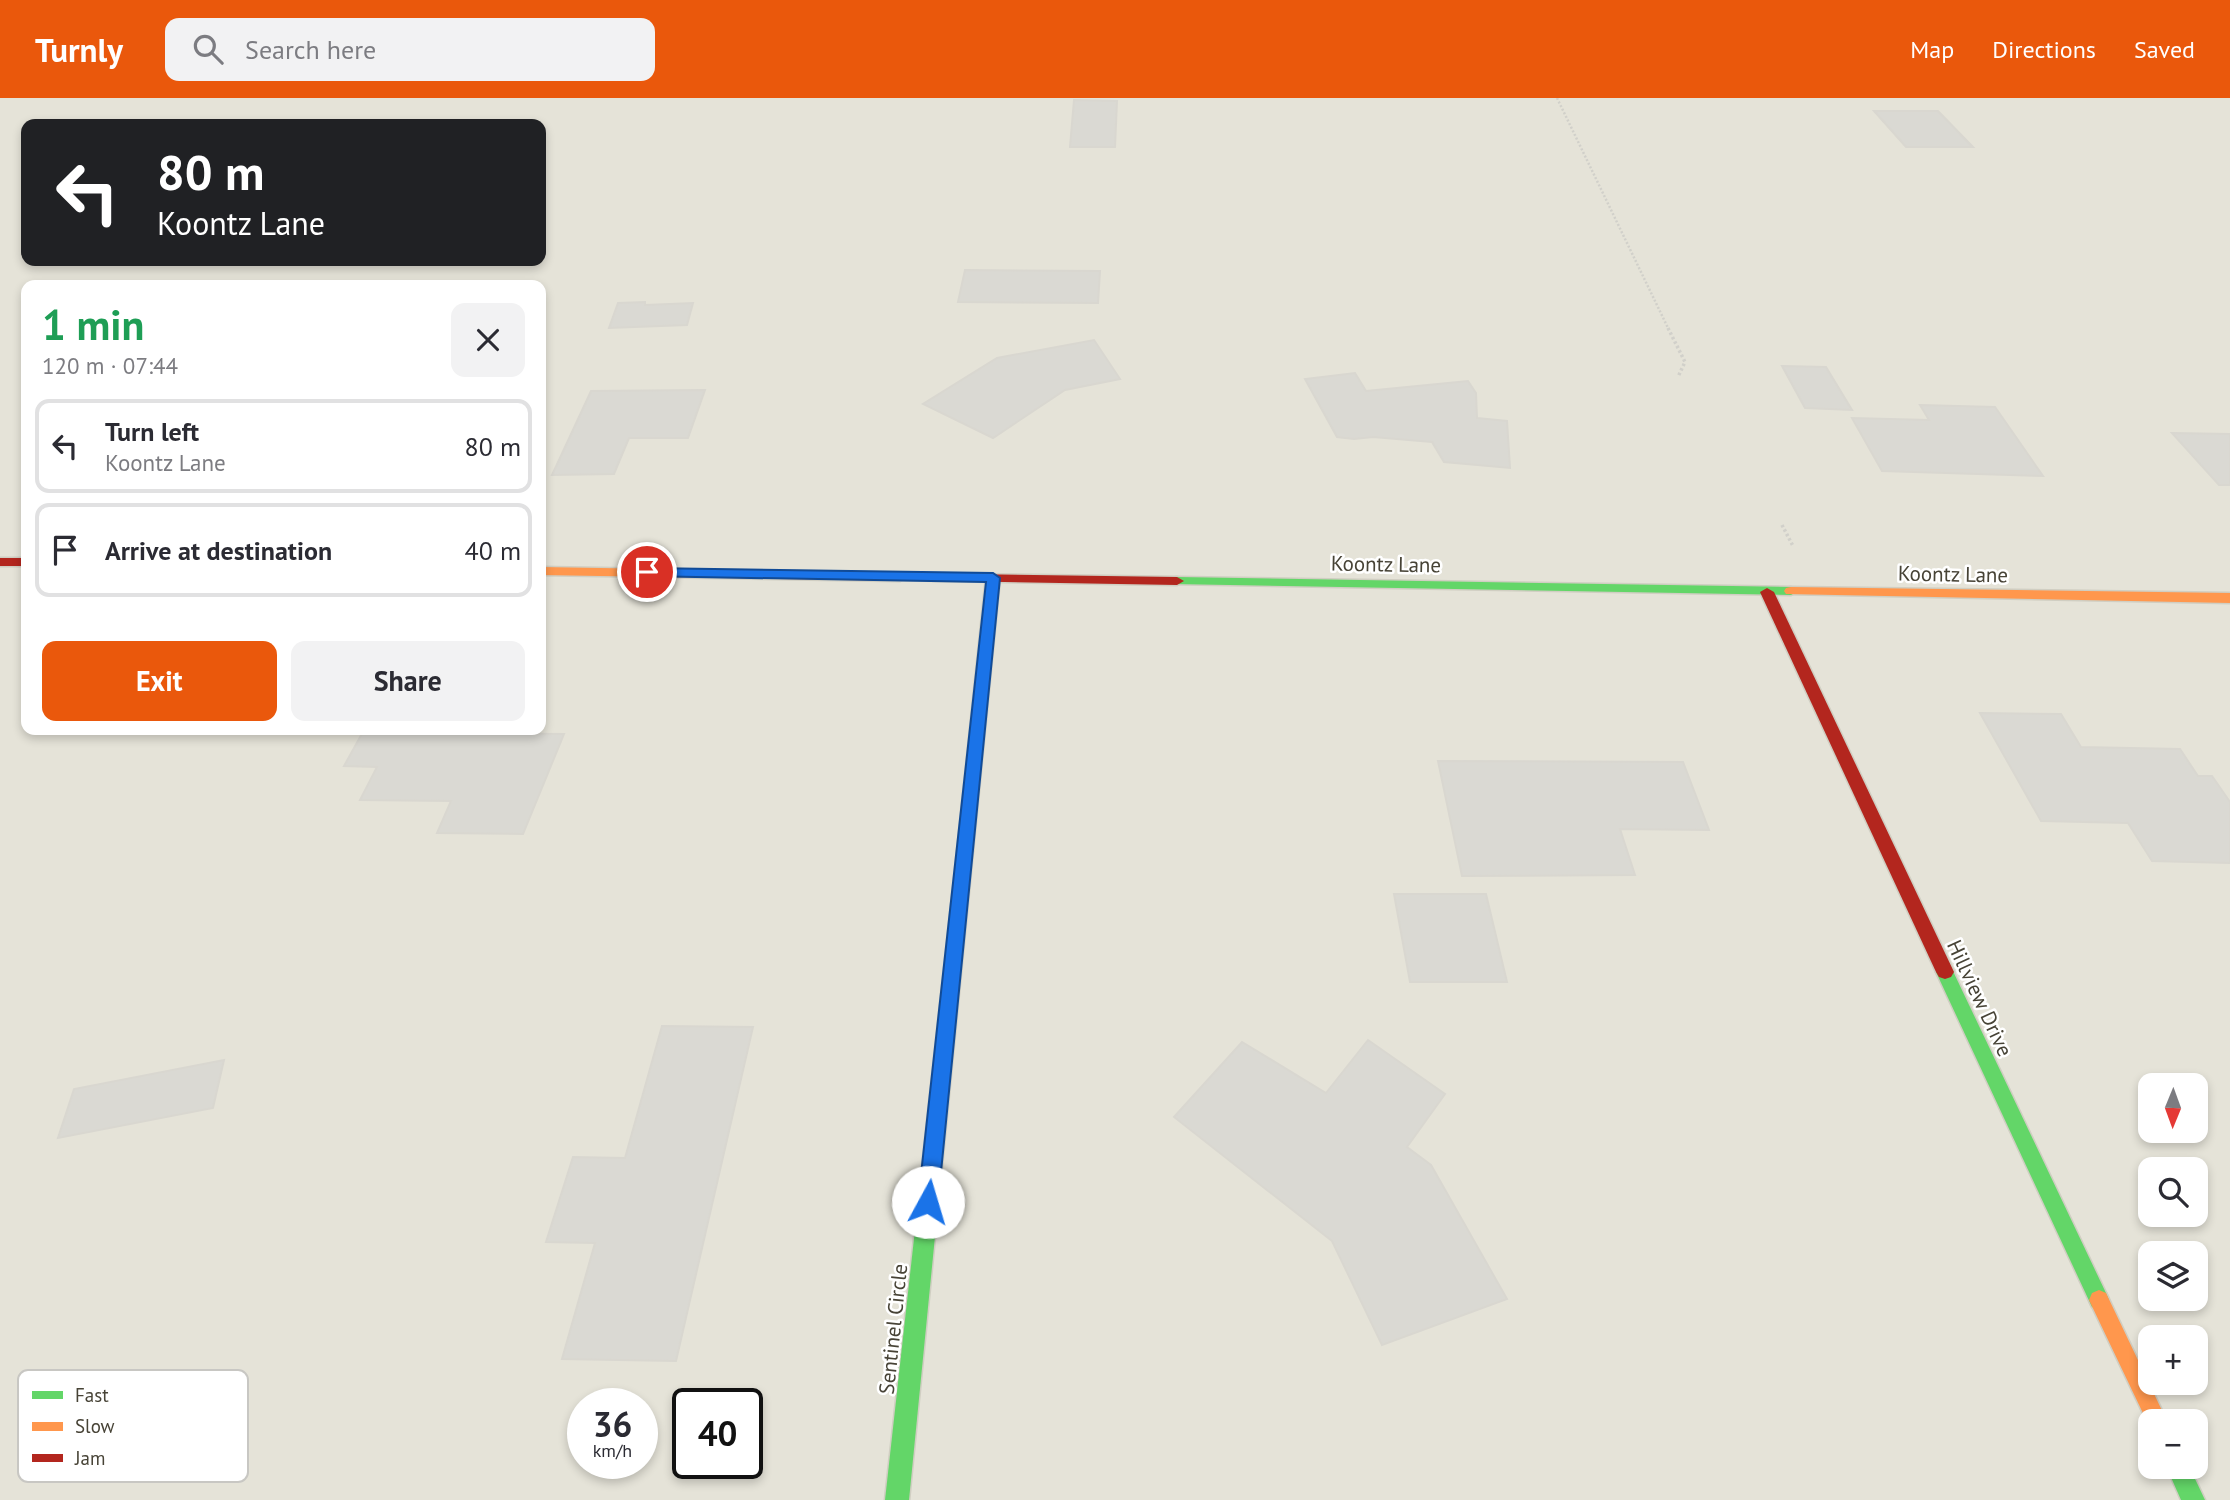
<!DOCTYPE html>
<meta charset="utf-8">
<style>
body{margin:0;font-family:"PT Sans",sans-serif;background:#f2f2f3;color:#2b2b33;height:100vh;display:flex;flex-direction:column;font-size:26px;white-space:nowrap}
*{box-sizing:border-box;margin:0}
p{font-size:23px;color:#7c7c81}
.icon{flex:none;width:38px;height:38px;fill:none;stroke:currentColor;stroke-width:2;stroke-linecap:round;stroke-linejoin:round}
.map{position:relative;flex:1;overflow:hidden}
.sheet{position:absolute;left:21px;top:182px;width:525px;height:455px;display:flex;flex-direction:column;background:#fff;border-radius:14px;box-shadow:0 4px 10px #0003}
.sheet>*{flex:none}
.banner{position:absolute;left:21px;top:21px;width:525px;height:147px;border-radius:14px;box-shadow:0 4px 10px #0003;background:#202124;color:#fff;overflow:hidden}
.needle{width:46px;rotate:181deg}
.controls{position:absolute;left:2138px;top:975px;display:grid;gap:14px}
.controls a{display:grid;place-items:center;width:70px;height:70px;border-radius:14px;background:#fff;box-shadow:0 4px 10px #0003;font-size:35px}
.speed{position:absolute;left:567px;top:1290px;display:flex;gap:14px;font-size:35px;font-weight:700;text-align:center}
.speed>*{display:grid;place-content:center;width:91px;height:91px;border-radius:50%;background:#fff;box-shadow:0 4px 10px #0003;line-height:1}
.speed small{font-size:18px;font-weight:400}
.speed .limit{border:4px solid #111;border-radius:10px;background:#fff;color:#111}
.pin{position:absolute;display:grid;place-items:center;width:60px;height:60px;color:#fff;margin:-30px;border:4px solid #fff;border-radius:50%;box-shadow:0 2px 7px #0007}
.me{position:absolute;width:77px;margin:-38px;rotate:6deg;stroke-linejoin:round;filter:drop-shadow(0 0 5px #0008)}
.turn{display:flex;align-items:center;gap:24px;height:147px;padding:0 21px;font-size:32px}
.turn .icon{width:91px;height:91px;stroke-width:2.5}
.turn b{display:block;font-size:49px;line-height:60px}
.round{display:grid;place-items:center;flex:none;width:74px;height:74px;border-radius:14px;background:#f2f2f3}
.summary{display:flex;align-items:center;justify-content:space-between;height:119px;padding:0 21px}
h1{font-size:42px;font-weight:600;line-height:52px;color:#1e9e55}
.primary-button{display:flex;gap:14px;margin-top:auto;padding:14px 21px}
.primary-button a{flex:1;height:80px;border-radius:14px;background:#ea580c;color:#fff;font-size:28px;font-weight:600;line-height:80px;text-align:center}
.primary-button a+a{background:#f2f2f3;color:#2b2b33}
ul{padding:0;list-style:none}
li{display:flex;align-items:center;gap:21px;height:94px;margin:0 14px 10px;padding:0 7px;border:4px solid #e1e1e2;border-radius:14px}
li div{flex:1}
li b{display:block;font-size:26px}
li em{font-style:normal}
header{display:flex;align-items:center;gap:42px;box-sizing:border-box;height:98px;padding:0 35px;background:#ea580c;color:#fff}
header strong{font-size:33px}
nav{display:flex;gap:38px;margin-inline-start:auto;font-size:24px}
.search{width:490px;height:63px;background:#f2f2f3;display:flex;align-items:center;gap:18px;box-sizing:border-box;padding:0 24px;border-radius:14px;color:#7c7c81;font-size:26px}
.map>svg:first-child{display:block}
.residential{fill:#e5e3d8;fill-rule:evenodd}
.building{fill:#dad9d3;stroke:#d9d7d0;stroke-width:2}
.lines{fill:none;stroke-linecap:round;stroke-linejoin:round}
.fast-casing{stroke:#d0cec2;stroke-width:3}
.slow-casing{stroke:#d0cec2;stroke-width:3}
.jam-casing{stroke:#d0cec2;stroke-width:3}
.path-far1{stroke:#d1d0ca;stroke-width:2.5;stroke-dasharray:2 2;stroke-linecap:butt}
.path{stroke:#d1d0ca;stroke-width:3.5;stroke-dasharray:2.5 2.5;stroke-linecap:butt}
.fast{fill:#63d668;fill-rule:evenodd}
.slow{fill:#ff974d;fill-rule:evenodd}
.jam{fill:#b3261e;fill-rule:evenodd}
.route{fill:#1a73e8;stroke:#114b97;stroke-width:2}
.labels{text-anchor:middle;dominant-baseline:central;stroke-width:5;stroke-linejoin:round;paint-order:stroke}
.street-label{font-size:21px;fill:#474336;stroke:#fff}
.key{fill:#fff;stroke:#c8c7c3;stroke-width:2}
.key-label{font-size:19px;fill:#474336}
</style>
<header>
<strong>Turnly</strong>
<div class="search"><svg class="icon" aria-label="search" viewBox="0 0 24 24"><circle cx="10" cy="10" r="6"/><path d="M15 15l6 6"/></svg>Search here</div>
<nav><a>Map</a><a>Directions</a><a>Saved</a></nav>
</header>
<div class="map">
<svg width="2230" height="1402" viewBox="0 0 2230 1402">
<rect width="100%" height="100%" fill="#f1f0eb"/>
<!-- residential -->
<path class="residential" d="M 0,0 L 2230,0 L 2230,1402 L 0,1402 ZM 26,26 L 541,26 L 541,163 L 26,163 ZM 26,187 L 541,187 L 541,632 L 26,632 ZM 2151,987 L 2196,987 L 2196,1032 L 2151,1032 ZM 2151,1071 L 2196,1071 L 2196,1116 L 2151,1116 ZM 2151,1155 L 2196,1155 L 2196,1200 L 2151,1200 ZM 2151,1239 L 2196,1239 L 2196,1284 L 2151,1284 ZM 583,1306 L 642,1306 L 642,1365 L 583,1365 ZM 688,1306 L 747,1306 L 747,1365 L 688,1365 ZM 2151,1323 L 2196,1323 L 2196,1368 L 2151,1368 Z"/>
<!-- building -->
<g class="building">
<path d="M 1074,2 L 1117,3 L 1115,49 L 1070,49 Z"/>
<path d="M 1874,13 L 1938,13 L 1973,49 L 1906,49 Z"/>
<path d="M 965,172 L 1100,173 L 1098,205 L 958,204 Z"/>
<path d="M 645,204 L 645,207 L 693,205 L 687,227 L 609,230 L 618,205 Z"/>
<path d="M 1094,242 L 1120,281 L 1065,292 L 993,340 L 923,306 L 997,260 Z"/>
<path d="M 1782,268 L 1826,269 L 1852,312 L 1805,310 Z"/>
<path d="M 1355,275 L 1366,293 L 1468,283 L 1476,295 L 1477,320 L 1507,323 L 1510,370 L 1444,364 L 1432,344 L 1373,339 L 1354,341 L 1337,339 L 1305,281 Z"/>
<path d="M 705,292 L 688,340 L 629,340 L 614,376 L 552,377 L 591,293 Z"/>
<path d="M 1920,307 L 1995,309 L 2043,378 L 1882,373 L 1852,320 L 1929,322 Z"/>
<path d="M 2172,335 L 2230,336 L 2230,387 L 2219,387 Z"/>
<path d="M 1980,615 L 2061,616 L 2081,649 L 2180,651 L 2198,678 L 2212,678 L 2230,704 L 2230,765 L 2152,763 L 2128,725 L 2041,723 Z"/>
<path d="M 364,632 L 445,632 L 444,635 L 564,636 L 523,736 L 437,735 L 451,703 L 360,702 L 377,669 L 344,668 Z"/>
<path d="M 1438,663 L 1683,664 L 1709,732 L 1620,731 L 1635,777 L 1462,778 Z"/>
<path d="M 1394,796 L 1486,796 L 1507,884 L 1410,884 Z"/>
<path d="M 662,928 L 753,929 L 676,1263 L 562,1261 L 595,1145 L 546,1144 L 573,1059 L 625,1060 Z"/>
<path d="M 1368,942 L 1445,996 L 1407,1049 L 1431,1067 L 1507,1201 L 1382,1247 L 1332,1143 L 1174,1019 L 1242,944 L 1326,995 Z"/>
<path d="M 224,962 L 213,1010 L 58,1040 L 74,991 Z"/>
</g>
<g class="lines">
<defs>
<g id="fast">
<path d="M 1177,479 L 1791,489 L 1798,493 L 1791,497 L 1172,486 L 1170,483 L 1172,480 Z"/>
<path d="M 965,747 L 971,748 L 973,753 L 909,1402 L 885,1402 L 957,753 L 959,748 Z"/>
<path d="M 1945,867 L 1951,869 L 2106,1195 L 2109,1202 L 2106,1209 L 2099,1212 L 2092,1209 L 1936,874 L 1939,869 Z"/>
<path d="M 2166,1368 L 2189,1368 L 2205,1402 L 2181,1402 Z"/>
</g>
<g id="slow">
<path d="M 541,469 L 900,475 L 907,479 L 900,483 L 541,477 Z"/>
<path d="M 993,476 L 1000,480 L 973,753 L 971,758 L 959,758 L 957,753 L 986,480 Z"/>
<path d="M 1791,489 L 2230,495 L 2230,505 L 1786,496 L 1784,493 L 1786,490 Z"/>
<path d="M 2099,1192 L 2106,1195 L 2167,1323 L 2151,1323 L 2151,1332 L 2089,1202 L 2092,1195 Z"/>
</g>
<g id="jam">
<rect x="0" y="460" width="26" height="8"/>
<path d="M 900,475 L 1177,479 L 1184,483 L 1177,487 L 895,482 L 893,479 Z"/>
<path d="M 1767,490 L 1774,494 L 1954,874 L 1951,879 L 1945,881 L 1939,879 L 1936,874 L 1760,494 Z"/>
</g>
</defs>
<!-- fast casing -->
<use href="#fast" class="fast-casing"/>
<!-- slow casing -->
<use href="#slow" class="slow-casing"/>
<!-- jam casing -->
<use href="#jam" class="jam-casing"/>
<!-- path-far1 -->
<path class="path-far1" d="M 1557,0 L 1669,232"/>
<!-- path -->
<g class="path">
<path d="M 1668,230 L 1685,264 L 1678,279"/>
<path d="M 1782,427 L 1793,448"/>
</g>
<!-- fast -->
<use href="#fast" class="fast"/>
<!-- slow -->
<use href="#slow" class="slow"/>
<!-- jam -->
<use href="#jam" class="jam"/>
</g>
<!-- route -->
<path class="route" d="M 647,470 L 993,475 L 1000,480 L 938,1104 L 935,1111 L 928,1114 L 921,1111 L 918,1104 L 986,484 L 642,478 L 642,471 Z"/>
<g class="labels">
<!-- street labels -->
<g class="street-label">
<text transform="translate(1386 466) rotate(1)">Koontz Lane</text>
<text transform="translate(1953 476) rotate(1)">Koontz Lane</text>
<text transform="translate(1980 900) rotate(65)">Hillview Drive</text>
<text transform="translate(893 1231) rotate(-84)">Sentinel Circle</text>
</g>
</g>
<!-- legend -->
<rect x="18" y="1272" width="230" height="112" rx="10" class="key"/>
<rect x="32" y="1293" width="31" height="8" fill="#63d668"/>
<rect x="32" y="1324" width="31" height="9" fill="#ff974d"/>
<rect x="32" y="1356" width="31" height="8" fill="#b3261e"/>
<g class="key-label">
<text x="75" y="1304">Fast</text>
<text x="75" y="1335">Slow</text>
<text x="75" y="1367">Jam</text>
</g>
</svg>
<div class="controls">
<a><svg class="needle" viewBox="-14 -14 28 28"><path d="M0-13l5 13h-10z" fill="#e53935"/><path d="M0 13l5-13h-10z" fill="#7c7c81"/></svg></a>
<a><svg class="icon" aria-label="search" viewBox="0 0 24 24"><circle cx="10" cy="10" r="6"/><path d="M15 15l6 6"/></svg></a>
<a><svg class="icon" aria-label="layers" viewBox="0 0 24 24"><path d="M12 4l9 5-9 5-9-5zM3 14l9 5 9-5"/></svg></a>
<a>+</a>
<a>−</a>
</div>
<div class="speed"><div>36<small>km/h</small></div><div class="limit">40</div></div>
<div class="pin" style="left:647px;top:474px;background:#d93025"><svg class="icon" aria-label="arrive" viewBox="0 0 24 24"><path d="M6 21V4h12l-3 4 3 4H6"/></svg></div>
<svg class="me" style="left:928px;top:1104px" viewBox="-20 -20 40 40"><circle r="19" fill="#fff"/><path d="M0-13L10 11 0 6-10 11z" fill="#1a73e8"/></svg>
<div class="banner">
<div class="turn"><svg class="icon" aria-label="left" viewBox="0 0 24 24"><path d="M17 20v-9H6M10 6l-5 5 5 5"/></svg><div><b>80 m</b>Koontz Lane</div></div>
</div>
<section class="sheet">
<div class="summary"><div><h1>1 min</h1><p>120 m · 07:44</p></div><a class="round"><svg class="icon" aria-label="close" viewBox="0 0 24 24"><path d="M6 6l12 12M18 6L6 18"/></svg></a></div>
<ul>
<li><svg class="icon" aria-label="left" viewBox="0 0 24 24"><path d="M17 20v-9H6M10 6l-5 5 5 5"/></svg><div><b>Turn left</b><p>Koontz Lane</p></div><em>80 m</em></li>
<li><svg class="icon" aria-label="arrive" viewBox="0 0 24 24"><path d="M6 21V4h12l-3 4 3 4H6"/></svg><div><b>Arrive at destination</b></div><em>40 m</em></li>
</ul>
<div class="primary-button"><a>Exit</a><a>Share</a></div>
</section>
</div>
